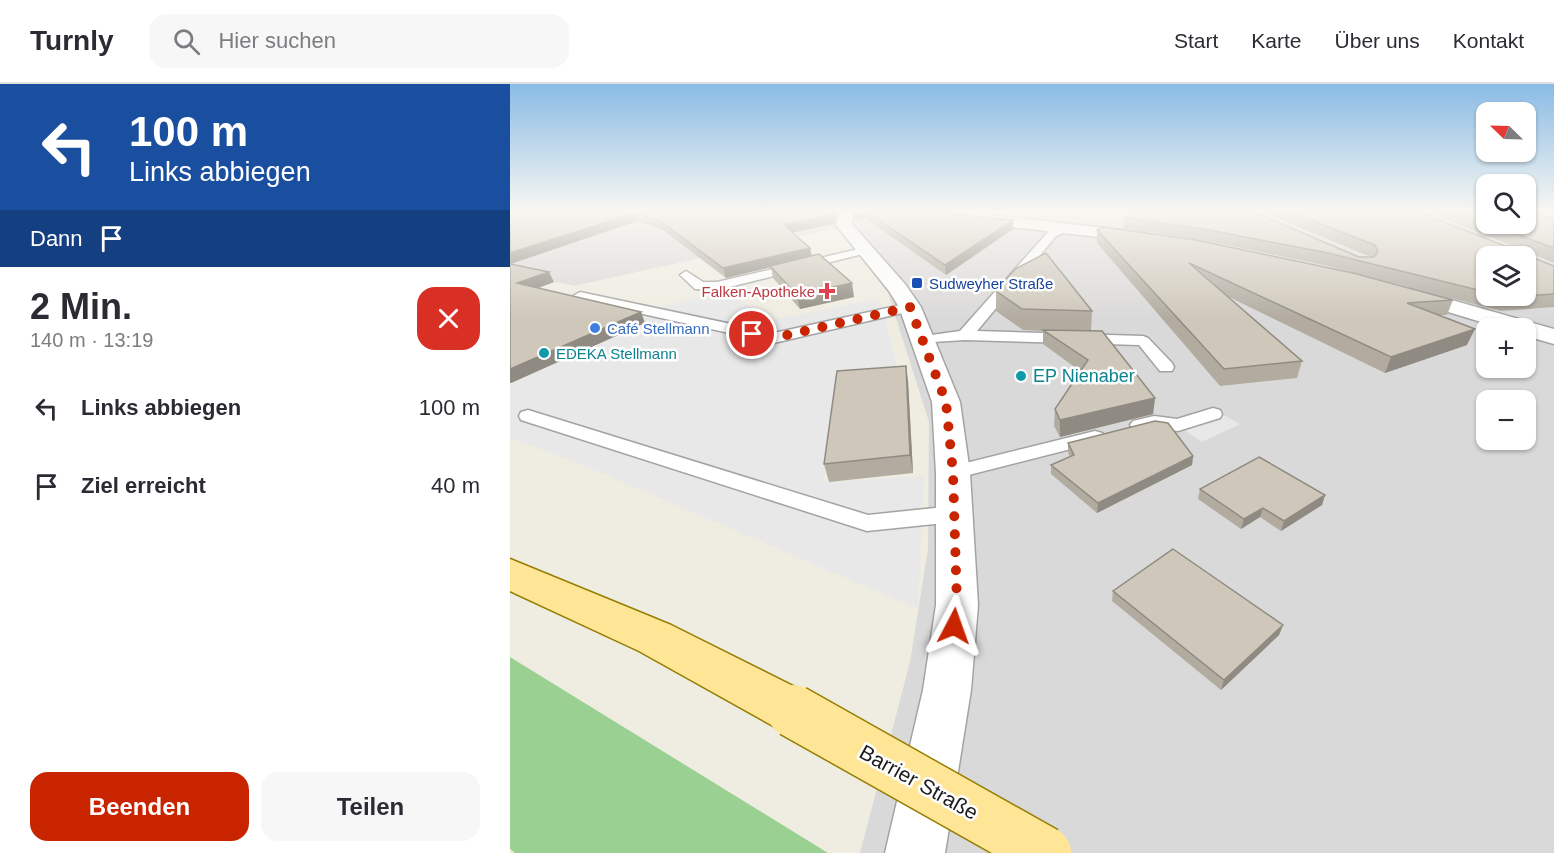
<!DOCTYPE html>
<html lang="de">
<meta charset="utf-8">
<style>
body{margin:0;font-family:Helvetica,sans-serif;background:#f7f7f7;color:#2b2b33;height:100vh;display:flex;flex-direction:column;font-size:22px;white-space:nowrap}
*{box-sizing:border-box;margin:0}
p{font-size:20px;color:#7c7c81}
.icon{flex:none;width:33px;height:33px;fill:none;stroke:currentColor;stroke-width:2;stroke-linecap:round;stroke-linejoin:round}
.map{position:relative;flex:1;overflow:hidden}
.details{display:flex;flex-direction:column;background:#fff;width:510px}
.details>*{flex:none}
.banner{background:#1a4fa0;color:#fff;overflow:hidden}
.needle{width:39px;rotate:293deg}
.tools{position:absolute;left:966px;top:18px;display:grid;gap:12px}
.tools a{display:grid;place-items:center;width:60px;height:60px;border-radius:12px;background:#fff;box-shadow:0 2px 4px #0004;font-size:30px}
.pin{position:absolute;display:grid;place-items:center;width:51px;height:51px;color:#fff;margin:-26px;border:3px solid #fff;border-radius:50%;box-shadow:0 2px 6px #0007}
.me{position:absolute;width:66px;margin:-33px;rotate:4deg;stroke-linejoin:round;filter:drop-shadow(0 0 4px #0008)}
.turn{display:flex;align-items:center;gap:21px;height:126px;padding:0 30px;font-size:27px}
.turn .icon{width:78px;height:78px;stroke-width:2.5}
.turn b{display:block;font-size:42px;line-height:51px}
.then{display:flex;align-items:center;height:57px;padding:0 30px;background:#0003;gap:12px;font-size:22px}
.round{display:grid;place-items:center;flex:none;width:63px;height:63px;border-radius:18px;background:#f7f7f7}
.summary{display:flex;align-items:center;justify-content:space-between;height:102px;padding:0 30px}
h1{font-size:36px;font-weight:800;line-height:45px}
.button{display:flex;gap:12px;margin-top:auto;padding:12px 30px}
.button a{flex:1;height:69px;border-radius:18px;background:#c92400;color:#fff;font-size:24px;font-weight:800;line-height:69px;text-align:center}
.button a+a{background:#f7f7f7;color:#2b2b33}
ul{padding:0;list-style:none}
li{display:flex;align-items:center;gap:18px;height:78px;padding:0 30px}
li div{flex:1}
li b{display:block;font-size:22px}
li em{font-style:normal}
header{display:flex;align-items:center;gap:36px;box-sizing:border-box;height:84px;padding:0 30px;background:#fff;border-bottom:2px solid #e1e1e2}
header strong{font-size:28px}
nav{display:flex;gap:33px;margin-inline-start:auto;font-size:21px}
.search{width:420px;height:54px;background:#f7f7f7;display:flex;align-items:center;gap:15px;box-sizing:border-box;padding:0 21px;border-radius:18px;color:#7c7c81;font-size:22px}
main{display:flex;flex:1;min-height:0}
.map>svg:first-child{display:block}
.residential{fill:#dad9d9;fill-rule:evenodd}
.forest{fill:#9ad193}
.parking{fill:#e8e8e8}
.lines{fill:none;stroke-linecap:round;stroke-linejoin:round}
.service-casing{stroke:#a3a3a3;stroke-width:3}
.minor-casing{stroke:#a3a3a3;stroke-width:3}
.primary-casing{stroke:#957e00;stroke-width:3}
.service{fill:#fff;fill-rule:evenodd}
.minor{fill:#fff;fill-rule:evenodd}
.primary{fill:#ffe596;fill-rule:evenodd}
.primary-bridge-casing{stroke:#957e00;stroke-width:55;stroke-linecap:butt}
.primary-bridge{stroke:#ffe596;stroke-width:52}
.wall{fill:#b1aba0;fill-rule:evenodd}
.shaded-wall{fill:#908b82}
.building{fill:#cec7ba;stroke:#908b82;stroke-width:1.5}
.route{stroke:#c92400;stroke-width:10;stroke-dasharray:0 18}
.transit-dot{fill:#1a4fb4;stroke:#fff;stroke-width:2}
.health-dot{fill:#e0444e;stroke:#fff;stroke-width:2}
.shop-dot{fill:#3f7fe0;stroke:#fff;stroke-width:2}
.culture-dot{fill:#0f9aa8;stroke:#fff;stroke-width:2}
.labels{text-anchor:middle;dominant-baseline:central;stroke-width:5;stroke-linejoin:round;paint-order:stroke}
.far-transit-label{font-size:15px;fill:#164399;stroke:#fff;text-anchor:start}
.far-health-label{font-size:15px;fill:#be3a42;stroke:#fff;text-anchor:end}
.far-shop-label{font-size:15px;fill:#366cbe;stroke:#fff;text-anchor:start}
.far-culture-label{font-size:15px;fill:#0d838f;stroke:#fff;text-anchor:start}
.culture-label{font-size:18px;fill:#0d838f;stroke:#fff;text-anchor:start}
.near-street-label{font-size:21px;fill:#1c1c1c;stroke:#fff}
</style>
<header>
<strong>Turnly</strong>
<div class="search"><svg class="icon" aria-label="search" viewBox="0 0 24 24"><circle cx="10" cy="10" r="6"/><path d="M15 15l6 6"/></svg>Hier suchen</div>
<nav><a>Start</a><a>Karte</a><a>Über uns</a><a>Kontakt</a></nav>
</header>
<main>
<section class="details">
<div class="banner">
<div class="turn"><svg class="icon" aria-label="left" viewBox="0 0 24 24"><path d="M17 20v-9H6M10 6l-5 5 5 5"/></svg><div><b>100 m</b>Links abbiegen</div></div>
<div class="then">Dann<svg class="icon" aria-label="arrive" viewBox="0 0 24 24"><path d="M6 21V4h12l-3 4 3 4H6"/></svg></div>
</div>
<div class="summary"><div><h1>2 Min.</h1><p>140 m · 13:19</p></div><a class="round" style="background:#d93025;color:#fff"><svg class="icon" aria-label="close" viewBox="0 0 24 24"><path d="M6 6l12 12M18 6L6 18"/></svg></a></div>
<ul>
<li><svg class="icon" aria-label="left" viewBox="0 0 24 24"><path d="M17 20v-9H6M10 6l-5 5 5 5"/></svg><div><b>Links abbiegen</b></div><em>100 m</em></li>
<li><svg class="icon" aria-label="arrive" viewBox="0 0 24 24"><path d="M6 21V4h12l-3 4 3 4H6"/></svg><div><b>Ziel erreicht</b></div><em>40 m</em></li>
</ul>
<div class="button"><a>Beenden</a><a>Teilen</a></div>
</section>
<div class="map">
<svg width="1044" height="769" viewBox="0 0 1044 769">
<rect width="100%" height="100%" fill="#efede1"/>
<!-- residential -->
<path class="residential" d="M 0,128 L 976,128 L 976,140 L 1016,140 L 1016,128 L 1044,128 L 1044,769 L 350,769 L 400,578 L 418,465 L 419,338 L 378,209 L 327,144 L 64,202 L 0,187 ZM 976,172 L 1016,172 L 1016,212 L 976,212 ZM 976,244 L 1016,244 L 1016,284 L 976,284 ZM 976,316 L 1016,316 L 1016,356 L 976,356 Z"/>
<!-- forest -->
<path class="forest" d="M 0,573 L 318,769 L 5,769 L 0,765 Z"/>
<!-- parking -->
<g class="parking">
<path d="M 212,207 L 264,236 L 369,214 L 390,293 L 328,298 L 314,398 L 414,392 L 408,525 L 66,378 L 0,354 L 0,300 L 135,239 L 114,232 Z"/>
<path d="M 712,330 L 730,340 L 692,358 L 675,347 Z"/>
</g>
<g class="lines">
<defs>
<g id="service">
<path d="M 559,140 L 563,141 L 563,145 L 546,152 L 467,247 L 633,252 L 638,254 L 662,279 L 664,283 L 662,287 L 650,287 L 629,261 L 455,256 L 407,259 L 404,256 L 407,253 L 450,247 L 538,148 Z"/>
<path d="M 357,163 L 361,164 L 361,168 L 207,206 L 185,205 L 170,191 L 176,187 L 193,198 L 207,198 Z"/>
<path d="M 70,208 L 264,249 L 400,219 L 407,223 L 405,226 L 264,259 L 65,215 L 63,212 Z"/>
<path d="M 703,324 L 710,326 L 712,330 L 710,334 L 668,347 L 644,344 L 630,347 L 623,345 L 620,341 L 623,337 L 644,332 L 667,335 Z"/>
<path d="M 18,326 L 358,431 L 444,422 L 452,425 L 455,430 L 452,435 L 444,438 L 357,447 L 11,336 L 9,332 L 11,328 Z"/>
<path d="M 585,347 L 592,349 L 595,353 L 592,357 L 443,395 L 436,394 L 432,389 L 436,384 Z"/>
</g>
<g id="minor">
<path d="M 329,128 L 343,128 L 342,140 L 395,200 L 411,223 L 450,318 L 460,389 L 468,521 L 461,606 L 435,769 L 375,769 L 413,606 L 426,521 L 426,389 L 422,318 L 389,223 L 379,207 L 326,141 Z"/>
<path d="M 407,128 L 453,128 L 631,148 L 637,149 L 640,153 L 637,157 L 631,158 L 415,133 Z"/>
<path d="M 899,204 L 1044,245 L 1044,260 L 1016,252 L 1016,244 L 991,244 L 892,214 L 889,210 L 892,206 Z"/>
</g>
<path id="primary" d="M 0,475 L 161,541 L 301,611 L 308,627 L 301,643 L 283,650 L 265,643 L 129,567 L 0,507 Z"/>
</defs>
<!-- service casing -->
<use href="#service" class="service-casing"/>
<!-- minor casing -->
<use href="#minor" class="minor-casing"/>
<!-- primary casing -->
<use href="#primary" class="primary-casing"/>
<!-- service -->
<use href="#service" class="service"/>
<!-- minor -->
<use href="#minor" class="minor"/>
<!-- primary -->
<use href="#primary" class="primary"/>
<defs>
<path id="primary-bridge" d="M 283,627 L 535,769"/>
</defs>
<!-- primary-bridge casing -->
<use href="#primary-bridge" class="primary-bridge-casing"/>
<!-- primary-bridge -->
<use href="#primary-bridge" class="primary-bridge"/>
</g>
<!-- wall -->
<g class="wall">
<path d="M 0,128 L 328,128 L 324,140 L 282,148 L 300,164 L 302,172 L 344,213 L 290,225 L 263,194 L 261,183 L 216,194 L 153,146 L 127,137 L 1,180 L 44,198 L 28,204 L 135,239 L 1,299 L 0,299 Z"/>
<path d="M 343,128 L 424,128 L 503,136 L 503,145 L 436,191 L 355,134 L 345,136 Z"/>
<path d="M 624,128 L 849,173 L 861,173 L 752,128 L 909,128 L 995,162 L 1003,162 L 917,128 L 976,128 L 976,140 L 1016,140 L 1016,128 L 1037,128 L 1035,132 L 1044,135 L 1044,179 L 1020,169 L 1021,173 L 1044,182 L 1044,223 L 991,227 L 814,181 L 697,157 L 613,144 L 614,133 ZM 976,172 L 1016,212 L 976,212 Z"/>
<path d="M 587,146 L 943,216 L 937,231 L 929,231 L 957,261 L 875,289 L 717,212 L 792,277 L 787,294 L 710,302 L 587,159 Z"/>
<path d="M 486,207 L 582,227 L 581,247 L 645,314 L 643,330 L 550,353 L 544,342 L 545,325 L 570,287 L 533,260 L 533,247 L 513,246 L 486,227 Z"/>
<path d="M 398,297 L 403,389 L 319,398 L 314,380 Z"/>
<path d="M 558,359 L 683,372 L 682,381 L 587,429 L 541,390 L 541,381 L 560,373 L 558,368 Z"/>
<path d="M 690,405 L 815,411 L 812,421 L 771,447 L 750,433 L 731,445 L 688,415 Z"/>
<path d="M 603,507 L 773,541 L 769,551 L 711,606 L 602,517 Z"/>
</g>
<!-- shaded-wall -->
<g class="shaded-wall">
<path d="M 324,128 L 328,128 L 324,140 L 276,150 L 274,141 Z"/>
<path d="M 343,128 L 354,128 L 355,134 L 345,136 Z"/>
<path d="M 124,129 L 127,137 L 0,180 L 0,169 Z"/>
<path d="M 503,136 L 503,145 L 436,191 L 435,181 Z"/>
<path d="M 300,164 L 302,174 L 260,182 L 261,183 L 216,194 L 213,184 Z"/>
<path d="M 39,188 L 44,198 L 12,210 L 7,199 Z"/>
<path d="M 342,199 L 344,213 L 290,225 L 287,211 Z"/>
<path d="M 131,228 L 135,239 L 1,299 L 0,297 L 0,285 Z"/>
<path d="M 965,245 L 957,261 L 875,289 L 881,273 Z"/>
<path d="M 396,282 L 398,297 L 403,389 L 400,371 Z"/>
<path d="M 645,314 L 643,330 L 550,353 L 550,336 Z"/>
<path d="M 683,372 L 682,381 L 587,429 L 588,419 Z"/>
<path d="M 815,411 L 812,421 L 771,447 L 774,437 Z"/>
<path d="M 753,424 L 750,433 L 731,445 L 734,435 Z"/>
<path d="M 773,541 L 769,551 L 711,606 L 714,596 Z"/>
</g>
<!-- building -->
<g class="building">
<path d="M 0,128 L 324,128 L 322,131 L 274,141 L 300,164 L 213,184 L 150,137 L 124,129 L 0,169 Z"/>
<path d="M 357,128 L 424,128 L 503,136 L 435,181 Z"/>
<path d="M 624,128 L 744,128 L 849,173 L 864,173 L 868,168 L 865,161 L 780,128 L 909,128 L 995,162 L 1019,162 L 1021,173 L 1044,182 L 1044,210 L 997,213 L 990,212 L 1016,212 L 1016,172 L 976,172 L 976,208 L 818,169 L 699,146 L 614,133 Z"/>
<path d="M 948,128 L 976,128 L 976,139 Z"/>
<path d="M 1016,128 L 1023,128 L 1044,135 L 1044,164 L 979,140 L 1016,140 Z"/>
<path d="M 593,143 L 686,156 L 843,189 L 943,216 L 897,219 L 965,245 L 881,273 L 679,179 L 792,277 L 714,285 L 587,146 Z"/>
<path d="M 536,169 L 582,227 L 512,225 L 486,207 L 505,185 Z"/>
<path d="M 309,170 L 342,199 L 287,211 L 260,182 Z"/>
<path d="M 0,180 L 39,188 L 7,199 L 131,228 L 0,285 Z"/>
<path d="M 533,246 L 592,247 L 645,314 L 550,336 L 545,325 L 578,276 Z"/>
<path d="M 396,282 L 400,371 L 314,380 L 327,287 Z"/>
<path d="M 645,337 L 658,339 L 683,372 L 588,419 L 541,381 L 564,371 L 558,359 Z"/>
<path d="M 749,373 L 815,411 L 774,437 L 753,424 L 734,435 L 690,405 Z"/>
<path d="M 663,465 L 773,541 L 714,596 L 603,507 Z"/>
</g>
<!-- sky -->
<linearGradient id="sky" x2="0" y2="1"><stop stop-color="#8abbe5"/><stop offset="0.54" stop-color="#f8f7f2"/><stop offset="1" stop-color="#f8f7f2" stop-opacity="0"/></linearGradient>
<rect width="1044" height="235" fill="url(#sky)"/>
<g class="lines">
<!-- route -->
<path class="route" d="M 242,250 L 264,254 L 400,223 L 436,318 L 443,389 L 447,521 L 444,542"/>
</g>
<!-- markers -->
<rect class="transit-dot" x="401" y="193" width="12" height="12" rx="3"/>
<path class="health-dot" d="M314 198h6v6h6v6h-6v6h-6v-6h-6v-6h6z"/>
<circle class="shop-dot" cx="85" cy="244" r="6"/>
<g class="culture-dot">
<circle cx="34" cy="269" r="6"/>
<circle cx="511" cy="292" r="6"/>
</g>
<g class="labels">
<!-- far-transit labels -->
<g class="far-transit-label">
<text x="419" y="199">Sudweyher Straße</text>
</g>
<!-- far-health labels -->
<g class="far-health-label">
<text x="305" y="207">Falken-Apotheke</text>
</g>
<!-- far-shop labels -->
<g class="far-shop-label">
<text x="97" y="244">Café Stellmann</text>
</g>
<!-- far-culture labels -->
<g class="far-culture-label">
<text x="46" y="269">EDEKA Stellmann</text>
</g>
<!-- culture labels -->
<g class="culture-label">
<text x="523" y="292">EP Nienaber</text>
</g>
<!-- near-street labels -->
<g class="near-street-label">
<text transform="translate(409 698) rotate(29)">Barrier Straße</text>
</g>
</g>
</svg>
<div class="tools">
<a><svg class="needle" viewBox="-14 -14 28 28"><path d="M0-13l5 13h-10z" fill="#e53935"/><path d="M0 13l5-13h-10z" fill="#7c7c81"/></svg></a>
<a><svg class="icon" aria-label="search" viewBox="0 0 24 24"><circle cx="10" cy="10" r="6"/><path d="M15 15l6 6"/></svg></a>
<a><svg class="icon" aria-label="layers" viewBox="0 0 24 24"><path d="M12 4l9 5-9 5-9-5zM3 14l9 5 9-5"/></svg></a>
<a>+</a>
<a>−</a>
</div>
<div class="pin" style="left:242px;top:250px;background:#d93025"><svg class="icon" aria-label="arrive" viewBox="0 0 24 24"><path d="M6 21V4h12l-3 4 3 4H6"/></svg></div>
<svg class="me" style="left:444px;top:542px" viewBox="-20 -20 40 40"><path d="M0-17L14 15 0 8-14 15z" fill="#c92400" stroke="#fff" stroke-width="4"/></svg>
</div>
</main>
